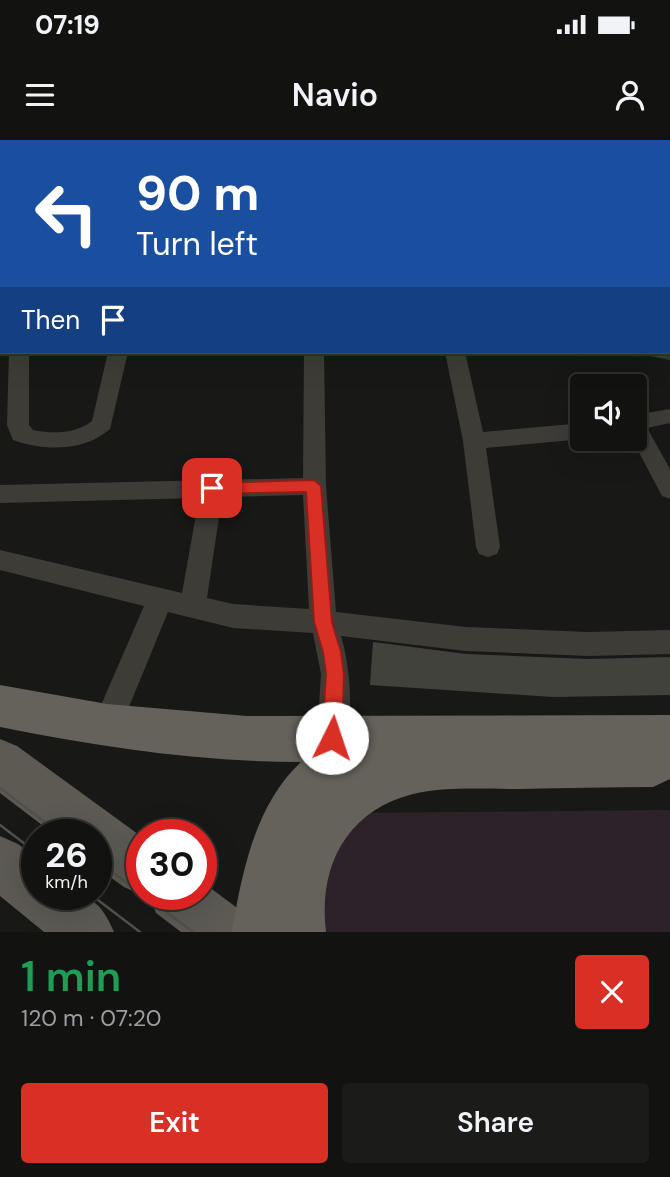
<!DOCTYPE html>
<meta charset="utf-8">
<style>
body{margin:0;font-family:"DM Sans",sans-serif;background:#1b1b19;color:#f1f3f6;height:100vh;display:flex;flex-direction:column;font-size:26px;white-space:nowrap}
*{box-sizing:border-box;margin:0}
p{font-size:23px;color:#9c9e9f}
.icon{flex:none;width:38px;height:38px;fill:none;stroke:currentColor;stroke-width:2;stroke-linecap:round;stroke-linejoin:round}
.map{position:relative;height:792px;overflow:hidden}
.sheet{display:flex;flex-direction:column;background:#121210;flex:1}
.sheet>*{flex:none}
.hud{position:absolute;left:0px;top:0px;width:670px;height:214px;box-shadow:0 7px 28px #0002,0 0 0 2px #313230;background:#1a4fa0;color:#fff;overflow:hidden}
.fabs{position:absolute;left:570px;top:234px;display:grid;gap:14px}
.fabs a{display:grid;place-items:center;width:77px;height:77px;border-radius:7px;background:#121210;box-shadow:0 7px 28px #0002,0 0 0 2px #313230;font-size:35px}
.speed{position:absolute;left:21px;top:679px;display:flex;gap:14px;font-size:35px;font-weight:700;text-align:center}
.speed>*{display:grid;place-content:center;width:91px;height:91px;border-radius:50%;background:#121210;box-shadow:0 7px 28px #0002,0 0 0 2px #313230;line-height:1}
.speed small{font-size:18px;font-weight:400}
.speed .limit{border:10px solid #d22;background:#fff;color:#111}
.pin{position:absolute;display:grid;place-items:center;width:60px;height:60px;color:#fff;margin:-30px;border-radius:14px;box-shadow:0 4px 10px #0006}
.me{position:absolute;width:77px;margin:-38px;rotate:4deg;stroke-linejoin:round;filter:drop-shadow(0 0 5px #0008)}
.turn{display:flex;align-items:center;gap:24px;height:147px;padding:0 21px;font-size:32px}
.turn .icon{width:91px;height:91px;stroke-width:2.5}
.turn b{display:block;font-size:49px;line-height:60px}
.then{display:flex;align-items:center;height:66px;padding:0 21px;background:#0003;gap:14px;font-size:26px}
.round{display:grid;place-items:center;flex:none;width:74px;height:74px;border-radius:7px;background:#1b1b19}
.overview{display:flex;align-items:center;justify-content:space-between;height:119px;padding:0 21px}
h1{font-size:42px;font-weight:600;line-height:52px;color:#1e9e55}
.cta{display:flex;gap:14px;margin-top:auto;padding:14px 21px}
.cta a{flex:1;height:80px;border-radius:7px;background:#d93025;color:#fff;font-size:28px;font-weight:600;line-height:80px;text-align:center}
.cta a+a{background:#1b1b19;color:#f1f3f6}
.status{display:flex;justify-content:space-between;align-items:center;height:49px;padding:0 35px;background:#121210;direction:ltr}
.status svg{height:19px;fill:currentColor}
header{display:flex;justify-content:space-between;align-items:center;height:91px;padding:0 21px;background:#121210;font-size:32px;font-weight:600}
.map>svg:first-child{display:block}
.green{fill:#2b222a}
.building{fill:#42423d}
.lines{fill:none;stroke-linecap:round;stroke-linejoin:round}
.service{fill:#3d3c37;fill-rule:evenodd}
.minor{fill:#3d3c37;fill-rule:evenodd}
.tertiary{fill:#3d3c37;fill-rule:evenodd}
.primary{fill:#5c5a53;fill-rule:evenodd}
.trunk{fill:#65625b;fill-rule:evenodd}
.tram{stroke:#52504a;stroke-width:2.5}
.route{fill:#d93025;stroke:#8d1f18;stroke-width:2}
</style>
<div class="status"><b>07:19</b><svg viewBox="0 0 49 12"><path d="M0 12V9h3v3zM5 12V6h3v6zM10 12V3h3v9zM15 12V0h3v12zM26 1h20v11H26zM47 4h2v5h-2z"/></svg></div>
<header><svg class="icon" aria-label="menu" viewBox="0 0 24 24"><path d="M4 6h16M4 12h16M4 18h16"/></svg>Navio<svg class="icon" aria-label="person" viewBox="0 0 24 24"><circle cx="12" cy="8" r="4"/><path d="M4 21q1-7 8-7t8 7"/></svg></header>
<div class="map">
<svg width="670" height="792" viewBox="0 0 670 792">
<rect width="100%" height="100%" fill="#181816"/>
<!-- green -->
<path class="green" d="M 670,670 L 670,792 L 307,792 L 342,673 Z"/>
<!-- building -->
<path class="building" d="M 373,502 L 466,514 L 588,519 L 670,517 L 670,555 L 553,557 L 370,545 Z"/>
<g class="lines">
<!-- service -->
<g class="service">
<path d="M 26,0 L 35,0 L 33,2 L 26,2 Z"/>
<path d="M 106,0 L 114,0 L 106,2 Z"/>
<rect x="0" y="32" width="2" height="6"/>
</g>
<!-- minor -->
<g class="minor">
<rect x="426" y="0" width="14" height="2"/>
<rect x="668" y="103" width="2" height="13"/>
<path d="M 668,207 L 670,220 L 650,216 L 647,212 L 668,212 Z"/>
<path d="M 9,212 L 29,212 L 29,285 L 33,290 C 52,294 76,294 92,281 L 108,212 L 128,212 L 110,289 C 84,312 44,311 13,300 L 7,285 Z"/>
<path d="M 304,212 L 324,212 L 326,346 L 336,472 L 466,487 L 588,492 L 670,490 L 670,514 L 588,516 L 466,511 L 341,496 C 350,525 355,579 343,608 L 332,612 L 321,608 L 317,598 L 321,534 L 313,493 L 233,488 L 168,472 L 117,596 L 107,600 L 97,596 L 92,586 L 144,466 L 0,430 L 0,410 L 182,453 L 199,358 L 0,363 L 0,345 L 303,338 ZM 303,355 L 309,469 L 233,464 L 207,458 L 222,357 Z"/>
<path d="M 445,212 L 465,212 L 483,292 L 583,283 L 583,299 L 486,308 L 500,407 L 497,414 L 488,417 L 479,414 L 476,407 L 463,301 Z"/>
<path d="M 670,269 L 670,283 L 647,288 L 670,329 L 670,359 L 662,356 L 632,299 L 635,299 L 635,275 Z"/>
</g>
<!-- tertiary -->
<g class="tertiary">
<rect x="668" y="153" width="2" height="14"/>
<path d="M 0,179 L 2,179 L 0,194 Z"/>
</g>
<!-- primary -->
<g class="primary">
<path d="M 0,599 L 17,606 L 142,697 L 142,754 L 144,754 L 142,755 L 124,747 L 96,727 L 96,695 L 55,695 L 0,653 Z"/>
<path d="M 0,696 L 18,704 L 37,718 L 37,754 C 78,754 96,749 114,792 L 44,792 L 0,756 Z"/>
<path d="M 201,741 L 244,773 L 252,792 L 181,792 L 156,773 L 149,754 L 201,754 Z"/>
</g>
<!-- trunk -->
<path class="trunk" d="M 0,545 L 107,564 L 247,576 L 670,575 L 670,639 L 653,647 C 609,647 564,648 520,649 C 487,649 445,646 413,654 C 346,671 318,727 326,792 L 232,792 C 242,732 255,665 301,622 C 199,622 100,607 0,587 Z"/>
<!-- tram -->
<g class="tram">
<path d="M 0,648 L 62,695"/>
<path d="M 0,685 L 37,713"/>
<path d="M 96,720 L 142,754"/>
<path d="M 90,754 L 140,792"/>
<path d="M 142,754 L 193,792"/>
</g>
</g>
<!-- route -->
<path class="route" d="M 314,340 L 321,346 L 332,482 L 341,512 L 344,534 L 342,598 L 339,605 L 332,608 L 325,605 L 322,598 L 326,534 L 323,512 L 314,482 L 306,352 L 212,354 L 205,348 L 212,343 Z"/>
</svg>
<div class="fabs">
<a><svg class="icon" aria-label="sound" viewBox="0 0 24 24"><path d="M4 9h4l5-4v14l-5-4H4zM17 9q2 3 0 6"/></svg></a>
</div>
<div class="speed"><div>26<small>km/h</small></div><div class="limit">30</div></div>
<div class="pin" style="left:212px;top:348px;background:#d93025"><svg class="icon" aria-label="arrive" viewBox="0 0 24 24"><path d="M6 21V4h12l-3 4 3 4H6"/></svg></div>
<svg class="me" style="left:332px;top:598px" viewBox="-20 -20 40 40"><circle r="19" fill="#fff"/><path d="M0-13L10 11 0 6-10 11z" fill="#d93025"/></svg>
<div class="hud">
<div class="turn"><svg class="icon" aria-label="left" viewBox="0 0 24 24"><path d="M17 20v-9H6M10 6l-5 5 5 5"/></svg><div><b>90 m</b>Turn left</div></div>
<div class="then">Then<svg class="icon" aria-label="arrive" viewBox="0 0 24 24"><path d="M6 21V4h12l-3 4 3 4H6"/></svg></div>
</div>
</div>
<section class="sheet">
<div class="overview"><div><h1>1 min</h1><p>120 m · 07:20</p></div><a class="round" style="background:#d93025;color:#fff"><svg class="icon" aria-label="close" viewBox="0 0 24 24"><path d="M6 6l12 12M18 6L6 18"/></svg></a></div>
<div class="cta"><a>Exit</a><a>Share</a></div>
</section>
